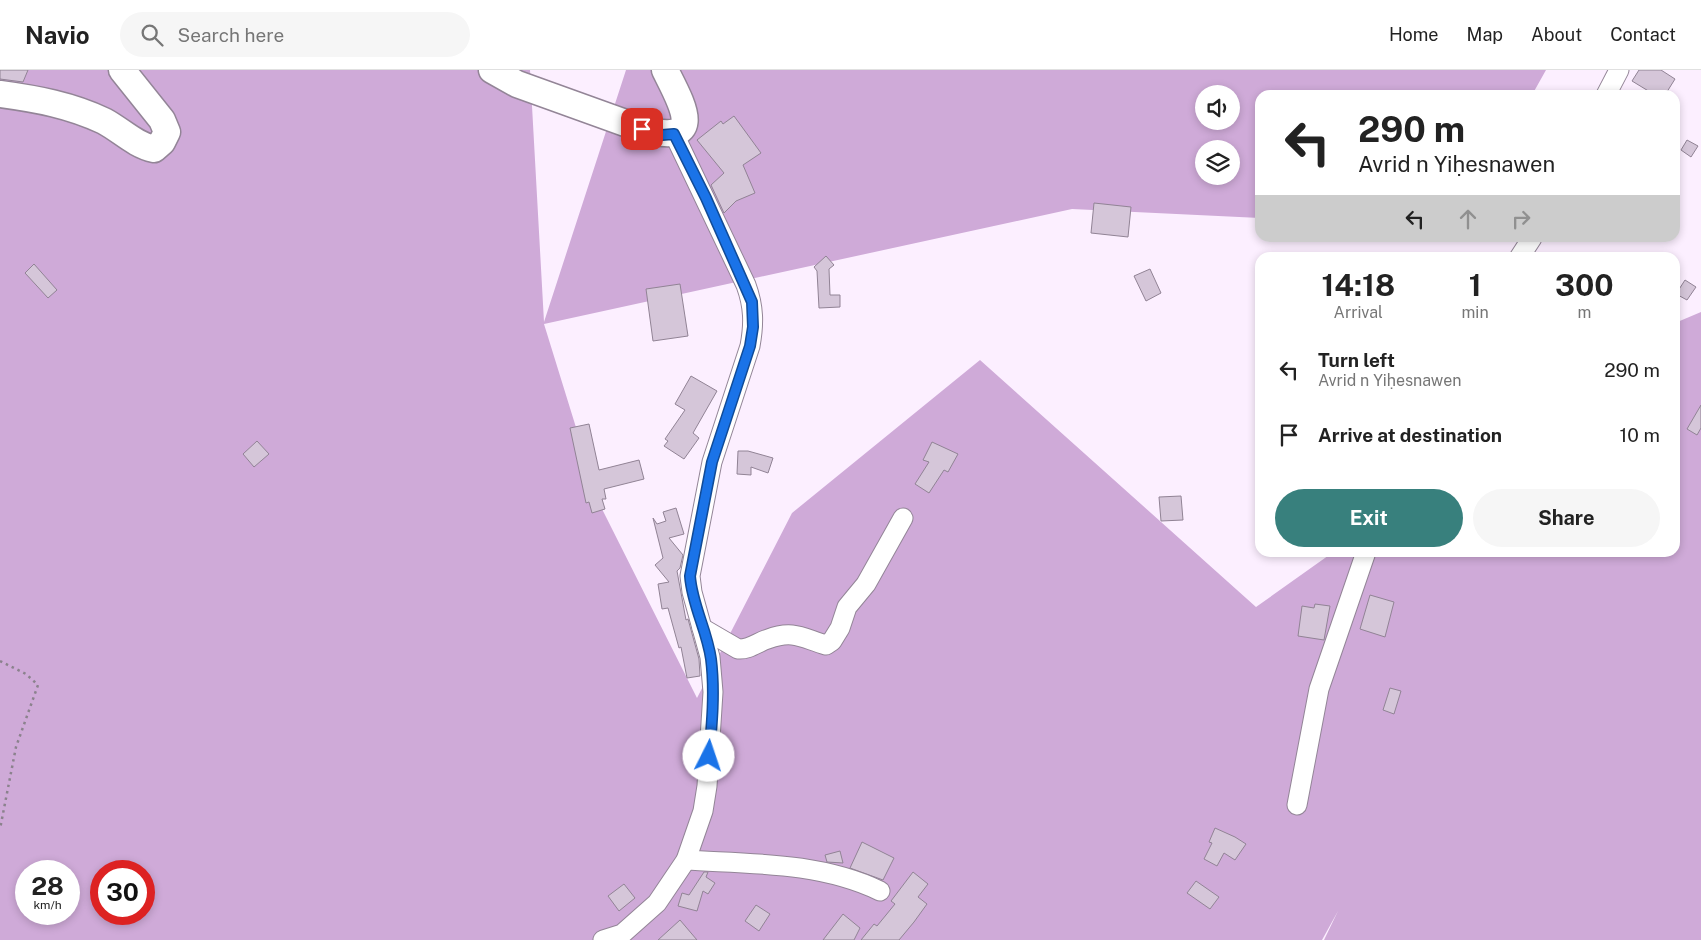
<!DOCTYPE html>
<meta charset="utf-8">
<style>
body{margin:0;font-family:"Public Sans",sans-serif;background:#f6f6f6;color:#222;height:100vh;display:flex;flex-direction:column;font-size:19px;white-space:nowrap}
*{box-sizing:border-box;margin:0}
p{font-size:16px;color:#767676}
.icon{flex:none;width:28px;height:28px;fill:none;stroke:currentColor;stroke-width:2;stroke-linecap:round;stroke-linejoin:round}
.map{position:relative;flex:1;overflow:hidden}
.details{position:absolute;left:1255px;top:182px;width:425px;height:305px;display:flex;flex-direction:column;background:#fff;border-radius:15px;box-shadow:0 2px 8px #0003}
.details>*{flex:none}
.hud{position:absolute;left:1255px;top:20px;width:425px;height:152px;border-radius:15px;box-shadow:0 2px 8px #0003;background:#fff;color:#222;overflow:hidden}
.buttons{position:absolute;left:1195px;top:15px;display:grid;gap:10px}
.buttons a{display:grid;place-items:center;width:45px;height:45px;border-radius:50%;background:#fff;box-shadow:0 2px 8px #0003;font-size:25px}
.speed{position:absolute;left:15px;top:790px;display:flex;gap:10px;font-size:25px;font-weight:700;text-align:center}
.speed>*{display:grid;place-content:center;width:65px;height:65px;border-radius:50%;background:#fff;box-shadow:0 2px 8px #0003;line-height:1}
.speed small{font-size:12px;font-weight:400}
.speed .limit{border:8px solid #d22;background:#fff;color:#111}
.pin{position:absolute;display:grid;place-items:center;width:42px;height:42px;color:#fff;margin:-21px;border-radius:10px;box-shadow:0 2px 8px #0006}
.me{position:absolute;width:55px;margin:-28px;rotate:4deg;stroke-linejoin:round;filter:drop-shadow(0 0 4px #0008)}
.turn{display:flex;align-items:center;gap:18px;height:105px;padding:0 20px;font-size:22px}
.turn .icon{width:65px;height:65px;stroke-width:2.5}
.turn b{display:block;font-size:35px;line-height:42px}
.lanes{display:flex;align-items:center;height:48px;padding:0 20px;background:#0003;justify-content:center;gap:25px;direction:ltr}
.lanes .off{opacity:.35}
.eta{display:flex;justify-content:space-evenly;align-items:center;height:85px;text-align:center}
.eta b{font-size:30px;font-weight:700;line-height:35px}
.cta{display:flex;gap:10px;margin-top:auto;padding:10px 20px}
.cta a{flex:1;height:58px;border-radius:30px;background:#38807d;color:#fff;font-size:20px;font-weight:700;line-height:58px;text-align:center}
.cta a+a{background:#f6f6f6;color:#222}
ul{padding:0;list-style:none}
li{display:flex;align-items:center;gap:15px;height:65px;padding:0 20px}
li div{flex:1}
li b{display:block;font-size:19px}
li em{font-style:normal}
header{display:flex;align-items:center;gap:30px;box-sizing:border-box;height:70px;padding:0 25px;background:#fff;border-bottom:1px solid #e0e0e0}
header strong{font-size:24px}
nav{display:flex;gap:28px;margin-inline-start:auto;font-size:18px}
.search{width:350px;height:45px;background:#f6f6f6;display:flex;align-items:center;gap:12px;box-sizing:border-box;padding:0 18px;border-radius:28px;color:#767676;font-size:19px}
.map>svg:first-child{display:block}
.forest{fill:#cfaad8;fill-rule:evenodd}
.building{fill:#d5c6d9;stroke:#918395}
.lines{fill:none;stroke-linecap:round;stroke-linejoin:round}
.street-casing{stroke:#938597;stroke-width:21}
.secondary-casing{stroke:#938597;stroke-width:29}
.path{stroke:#8b828d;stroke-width:2.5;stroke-dasharray:2.5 4;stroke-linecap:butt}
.street{stroke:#fff;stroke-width:19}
.secondary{stroke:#fff;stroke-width:26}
.route-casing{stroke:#114b97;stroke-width:12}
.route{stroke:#1a73e8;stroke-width:9}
</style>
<header>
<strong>Navio</strong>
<div class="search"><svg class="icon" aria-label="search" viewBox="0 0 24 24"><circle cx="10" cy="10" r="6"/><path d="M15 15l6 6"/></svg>Search here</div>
<nav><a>Home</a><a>Map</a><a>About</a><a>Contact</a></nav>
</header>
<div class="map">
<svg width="1701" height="870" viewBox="0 0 1701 870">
<rect width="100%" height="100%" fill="#fcefff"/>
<!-- forest -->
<path class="forest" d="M 0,0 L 530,0 L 544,252 L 626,0 L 1546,0 L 1532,25 L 1260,25 L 1260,148 L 1072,139 L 544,254 L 600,435 L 697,628 L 792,443 L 980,290 L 1256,537 L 1332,483 L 1675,482 L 1675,253 L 1701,242 L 1701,870 L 1324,870 L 1338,841 L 1322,870 L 0,870 ZM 1204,24 L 1231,24 L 1231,51 L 1204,51 ZM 1204,79 L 1231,79 L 1231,106 L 1204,106 ZM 26,801 L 69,801 L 69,844 L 26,844 ZM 101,801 L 144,801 L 144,844 L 101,844 Z"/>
<!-- building -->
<g class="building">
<path d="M 0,0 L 28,0 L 23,12 L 0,9 Z"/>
<path d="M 1639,0 L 1661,0 L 1675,9 L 1665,25 L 1655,25 L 1632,11 Z"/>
<path d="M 734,46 L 761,83 L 743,95 L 755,123 L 736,131 L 724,143 L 711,115 L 724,103 L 697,70 L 721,51 L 723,54 Z"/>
<path d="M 1687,70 L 1698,76 L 1691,87 L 1681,80 Z"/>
<path d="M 1094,133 L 1131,137 L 1128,167 L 1091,163 Z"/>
<path d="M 826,186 L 834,195 L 829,199 L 830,225 L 840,225 L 840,237 L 819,238 L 817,201 L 814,197 Z"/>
<path d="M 34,194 L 57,220 L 48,228 L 25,203 Z"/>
<path d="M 1150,199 L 1161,223 L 1146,231 L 1134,206 Z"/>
<path d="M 1685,210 L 1696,217 L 1687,230 L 1676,224 Z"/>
<path d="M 680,214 L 688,266 L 653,271 L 646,219 Z"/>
<path d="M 691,306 L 717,321 L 693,363 L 699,368 L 684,389 L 664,376 L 668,371 L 665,369 L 685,340 L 675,334 Z"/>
<path d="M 1701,335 L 1701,358 L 1697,365 L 1687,359 Z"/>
<path d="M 589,354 L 599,400 L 639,390 L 644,409 L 604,419 L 606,429 L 602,429 L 605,439 L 592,443 L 589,432 L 586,433 L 570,358 Z"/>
<path d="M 257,371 L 269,384 L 254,397 L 243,384 Z"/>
<path d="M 932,372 L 958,384 L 948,402 L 944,400 L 929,423 L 915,414 L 929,392 L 923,390 Z"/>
<path d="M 738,381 L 748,381 L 773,388 L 768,403 L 751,397 L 751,405 L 737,404 Z"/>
<path d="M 1181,426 L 1183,450 L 1161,451 L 1159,427 Z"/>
<path d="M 676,438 L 684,464 L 669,468 L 683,485 L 680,498 L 677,501 L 686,550 L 688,549 L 699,589 L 700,606 L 687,608 L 681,577 L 679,578 L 668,538 L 662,539 L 658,514 L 669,512 L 655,495 L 663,488 L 653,448 L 657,454 L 666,451 L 663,442 Z"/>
<path d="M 1370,525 L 1394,532 L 1385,567 L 1360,559 Z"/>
<path d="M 1315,534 L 1330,536 L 1324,570 L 1298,566 L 1302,536 L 1314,538 Z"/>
<path d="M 1390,618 L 1401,621 L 1394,644 L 1383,640 Z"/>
<path d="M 1215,758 L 1235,767 L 1246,774 L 1235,790 L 1224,783 L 1217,796 L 1204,789 L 1212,773 L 1209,772 Z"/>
<path d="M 862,772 L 894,788 L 883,810 L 850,798 Z"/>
<path d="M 840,781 L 843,793 L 827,792 L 825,785 Z"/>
<path d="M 704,802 L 708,802 L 706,807 L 715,813 L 708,824 L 703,821 L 697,841 L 678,836 L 682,823 L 689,825 Z"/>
<path d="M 913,802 L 928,814 L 918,827 L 927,834 L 914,852 L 899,870 L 861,870 L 874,854 L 877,856 L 895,834 L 891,831 Z"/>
<path d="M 1196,811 L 1219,827 L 1210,839 L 1187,823 Z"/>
<path d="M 624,814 L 635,828 L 619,841 L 608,826 Z"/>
<path d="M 756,835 L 770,844 L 759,861 L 745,851 Z"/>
<path d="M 843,844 L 860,858 L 854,870 L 823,870 Z"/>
<path d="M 680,850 L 697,870 L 658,870 Z"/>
</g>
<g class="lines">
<defs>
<g id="street">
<path d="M 1606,25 L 1619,0"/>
<path d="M 1519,188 L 1532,168"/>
<path d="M 702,558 L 738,579 C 749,580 758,572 768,569 C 794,559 804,569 826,575 L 832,571 L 840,558 L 847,537 L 866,514 L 903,448"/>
<path d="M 1297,735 L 1319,619 L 1366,482"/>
<path d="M 686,790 C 751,794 820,792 880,821"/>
<path d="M 603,870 L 622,864 L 657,833 L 686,790 L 703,741 L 707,716 L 713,622 L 710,587 L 692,522 L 690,506 L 712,392 L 750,276 C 754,254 754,237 746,215 L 674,64"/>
</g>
<g id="secondary">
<path d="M 492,0 L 517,14 L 642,59 C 708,77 682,34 665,0"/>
<path d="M 0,24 C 37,29 70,35 104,51 C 121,60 135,75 154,79 L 162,72 L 167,62 L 162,50 L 122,0"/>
</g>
</defs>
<!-- street casing -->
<use href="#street" class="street-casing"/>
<!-- secondary casing -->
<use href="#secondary" class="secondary-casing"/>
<!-- path -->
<path class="path" d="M 0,591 L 26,604 L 38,615 L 16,677 L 0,759"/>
<!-- street -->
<use href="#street" class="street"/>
<!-- secondary -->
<use href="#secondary" class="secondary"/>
</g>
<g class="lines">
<defs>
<path id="route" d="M 642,59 L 662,65 L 674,64 L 706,128 L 752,232 L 753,257 L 750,276 L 712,392 L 690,506 C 692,535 707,560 711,589 C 715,621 712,654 709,686"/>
</defs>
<!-- route casing -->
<use href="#route" class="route-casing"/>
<!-- route -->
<use href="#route" class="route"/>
</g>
</svg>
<div class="buttons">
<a><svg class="icon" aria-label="sound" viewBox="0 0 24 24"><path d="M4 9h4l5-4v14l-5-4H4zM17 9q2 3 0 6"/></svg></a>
<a><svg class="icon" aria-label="layers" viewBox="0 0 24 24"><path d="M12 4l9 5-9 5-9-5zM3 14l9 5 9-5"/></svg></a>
</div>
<div class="speed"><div>28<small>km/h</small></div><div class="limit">30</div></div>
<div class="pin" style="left:642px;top:59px;background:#d93025"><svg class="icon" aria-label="arrive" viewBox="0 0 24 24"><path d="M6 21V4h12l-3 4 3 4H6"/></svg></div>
<svg class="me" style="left:709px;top:686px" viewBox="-20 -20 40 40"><circle r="19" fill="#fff"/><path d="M0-13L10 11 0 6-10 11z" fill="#1a73e8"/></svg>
<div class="hud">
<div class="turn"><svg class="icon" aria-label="left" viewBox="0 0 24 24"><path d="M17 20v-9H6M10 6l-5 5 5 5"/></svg><div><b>290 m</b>Avrid n Yiḥesnawen</div></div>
<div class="lanes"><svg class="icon" aria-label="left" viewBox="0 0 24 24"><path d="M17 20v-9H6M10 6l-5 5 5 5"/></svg><svg class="icon off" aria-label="ahead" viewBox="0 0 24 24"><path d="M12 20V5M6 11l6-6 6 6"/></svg><svg class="icon off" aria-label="right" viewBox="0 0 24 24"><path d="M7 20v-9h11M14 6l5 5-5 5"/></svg></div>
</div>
<section class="details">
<div class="eta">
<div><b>14:18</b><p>Arrival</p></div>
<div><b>1</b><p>min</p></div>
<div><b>300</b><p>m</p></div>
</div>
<ul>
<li><svg class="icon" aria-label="left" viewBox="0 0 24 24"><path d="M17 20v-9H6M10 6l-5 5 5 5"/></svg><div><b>Turn left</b><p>Avrid n Yiḥesnawen</p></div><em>290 m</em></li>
<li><svg class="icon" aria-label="arrive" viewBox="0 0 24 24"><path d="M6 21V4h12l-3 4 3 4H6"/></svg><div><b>Arrive at destination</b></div><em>10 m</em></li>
</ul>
<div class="cta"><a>Exit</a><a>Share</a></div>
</section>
</div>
